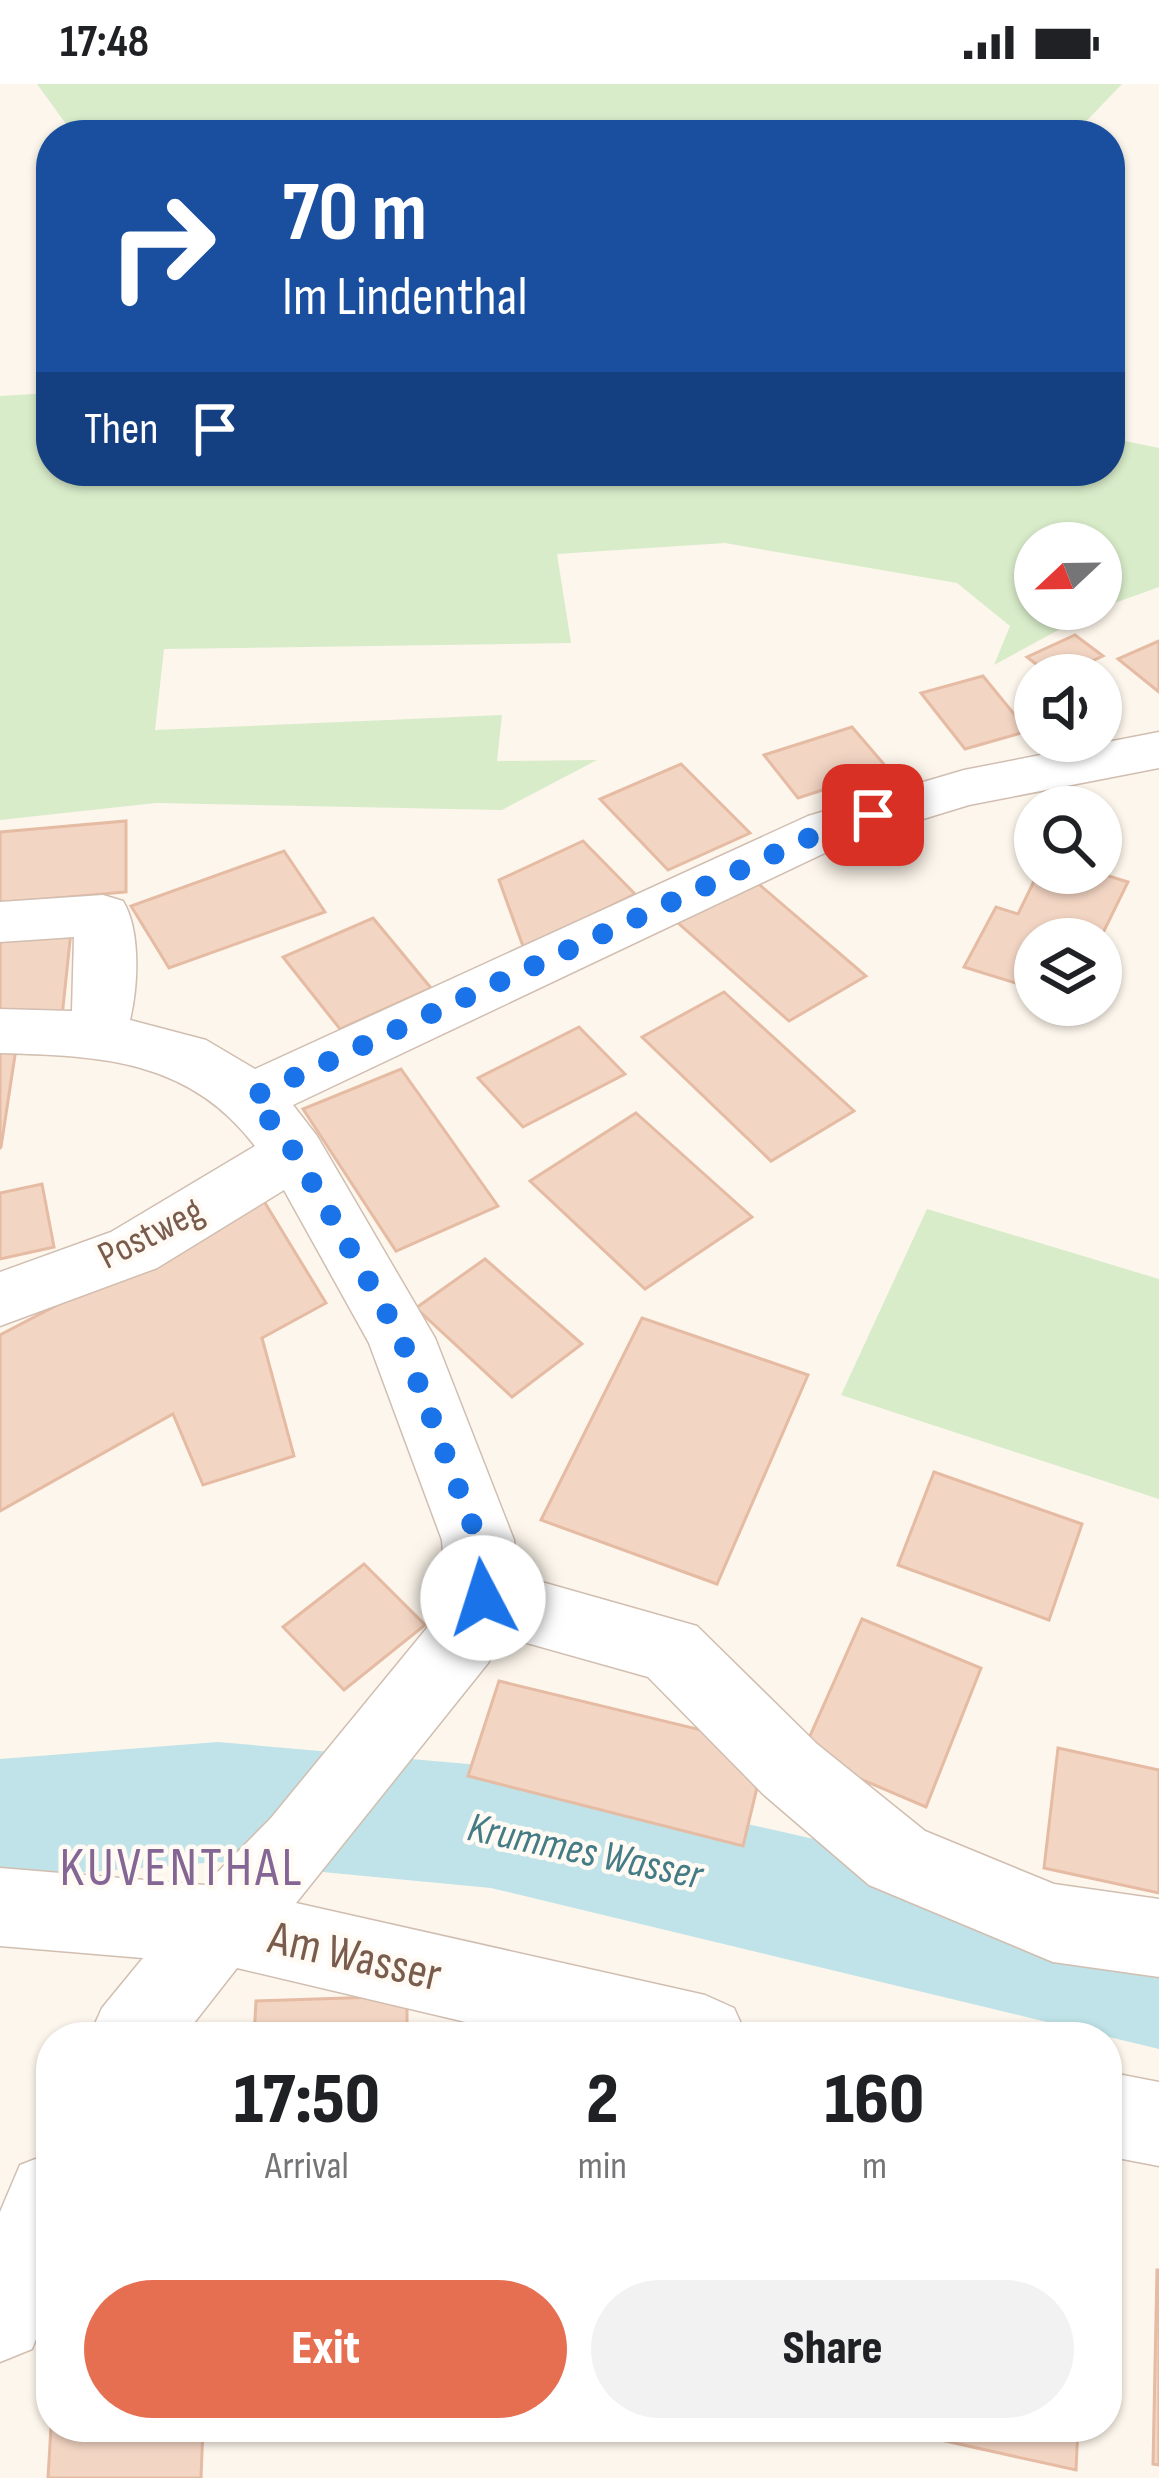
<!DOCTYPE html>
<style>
body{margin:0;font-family:"Sofia Sans Condensed",sans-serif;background:#f2f2f2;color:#202124;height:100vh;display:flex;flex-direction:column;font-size:45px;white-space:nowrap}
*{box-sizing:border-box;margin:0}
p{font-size:39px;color:#757577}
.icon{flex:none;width:66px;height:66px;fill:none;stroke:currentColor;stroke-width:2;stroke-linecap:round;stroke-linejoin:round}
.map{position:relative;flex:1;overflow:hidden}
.drawer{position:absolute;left:36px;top:1938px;width:1086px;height:420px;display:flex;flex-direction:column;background:#fff;border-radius:48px;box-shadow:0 3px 9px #0004}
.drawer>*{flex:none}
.banner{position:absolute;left:36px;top:36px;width:1089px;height:366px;border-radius:48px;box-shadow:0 3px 9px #0004;background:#1a4fa0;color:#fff;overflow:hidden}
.needle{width:78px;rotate:248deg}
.controls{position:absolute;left:1014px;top:438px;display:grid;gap:24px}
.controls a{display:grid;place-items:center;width:108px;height:108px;border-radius:50%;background:#fff;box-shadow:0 3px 9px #0004;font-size:60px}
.pin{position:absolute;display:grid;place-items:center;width:102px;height:102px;color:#fff;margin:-51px;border-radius:24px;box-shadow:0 6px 18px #0006}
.me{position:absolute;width:132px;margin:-66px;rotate:355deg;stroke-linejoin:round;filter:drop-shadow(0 0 9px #0008)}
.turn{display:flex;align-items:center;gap:42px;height:252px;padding:0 48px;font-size:54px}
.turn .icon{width:156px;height:156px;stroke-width:2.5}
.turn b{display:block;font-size:84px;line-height:102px}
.then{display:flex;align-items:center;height:114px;padding:0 48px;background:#0003;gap:24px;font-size:45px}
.eta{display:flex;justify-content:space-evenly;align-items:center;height:204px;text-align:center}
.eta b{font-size:72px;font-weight:800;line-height:84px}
.cta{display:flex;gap:24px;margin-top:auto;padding:24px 48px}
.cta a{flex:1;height:138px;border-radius:72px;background:#e76f51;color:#fff;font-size:48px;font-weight:800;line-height:138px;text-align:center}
.cta a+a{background:#f2f2f2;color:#202124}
.status{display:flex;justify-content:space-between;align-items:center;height:84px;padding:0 60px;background:#fff;direction:ltr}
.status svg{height:33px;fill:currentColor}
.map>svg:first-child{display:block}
.green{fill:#d8ecc9}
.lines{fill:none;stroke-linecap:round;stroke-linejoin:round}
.river{fill:#bfe3e8;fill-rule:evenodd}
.building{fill:#f3d5c3;stroke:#e6bba3;stroke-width:3}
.minor-casing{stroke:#d1beb0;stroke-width:3}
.minor{fill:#fff;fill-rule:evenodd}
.route{stroke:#1a73e8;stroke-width:21;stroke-dasharray:0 37.8}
.labels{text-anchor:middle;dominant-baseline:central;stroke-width:9;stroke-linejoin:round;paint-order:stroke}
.street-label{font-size:39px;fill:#7a5c4d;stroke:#fffaf3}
.water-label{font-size:42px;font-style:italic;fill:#437c86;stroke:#fffaf3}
.near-street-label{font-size:48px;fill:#7a5c4d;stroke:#fffaf3}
.near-quarter-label{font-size:54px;letter-spacing:3px;fill:#846695;stroke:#fffaf3}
</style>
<div class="status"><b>17:48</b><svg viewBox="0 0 49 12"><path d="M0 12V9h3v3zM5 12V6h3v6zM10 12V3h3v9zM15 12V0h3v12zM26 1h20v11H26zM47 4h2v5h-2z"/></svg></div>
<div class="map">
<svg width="1159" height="2394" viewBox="0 0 1159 2394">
<rect width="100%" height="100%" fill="#fdf6ec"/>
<!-- green -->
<g class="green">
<path d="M 37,0 L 1122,0 L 1073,51 L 74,51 Z"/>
<path d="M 51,309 L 51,387 L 1110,387 L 1110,354 L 1159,364 L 1159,503 L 1101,524 L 1101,459 L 1035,459 L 1035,525 L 1097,525 L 994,581 L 1010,542 L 957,499 L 725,459 L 557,470 L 571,559 L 164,565 L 155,646 L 502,631 L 497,677 L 597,676 L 502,726 L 156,719 L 0,736 L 0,312 Z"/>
<path d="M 927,1125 L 1159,1195 L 1159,1415 L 841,1311 Z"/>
</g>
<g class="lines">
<!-- river -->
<path class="river" d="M 218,1658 L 491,1682 L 1159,1833 L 1159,1965 L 491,1804 L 218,1778 L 0,1795 L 0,1675 Z"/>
</g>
<!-- building -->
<g class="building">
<path d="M 1075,551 L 1103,572 L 1061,591 L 1050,591 L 1027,573 Z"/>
<path d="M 1159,557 L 1159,608 L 1118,575 Z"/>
<path d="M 983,592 L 1028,647 L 965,665 L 921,609 Z"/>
<path d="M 852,643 L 888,685 L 798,714 L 764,671 Z"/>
<path d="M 681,680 L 750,749 L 668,786 L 600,715 Z"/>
<path d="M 126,737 L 126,808 L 0,819 L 0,748 Z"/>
<path d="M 583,757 L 635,810 L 524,865 L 499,796 Z"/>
<path d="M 284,767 L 325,828 L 169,884 L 131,822 Z"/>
<path d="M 1038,789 L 1099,789 L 1128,798 L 1100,855 L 1035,855 L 1035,905 L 964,883 L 996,823 L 1018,830 Z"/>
<path d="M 754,796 L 866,892 L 789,937 L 677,838 Z"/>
<path d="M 373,834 L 431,904 L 340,945 L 283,873 Z"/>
<path d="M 71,847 L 62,933 L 0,935 L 0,850 Z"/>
<path d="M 724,908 L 854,1027 L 771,1077 L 642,953 Z"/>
<path d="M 579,943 L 625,990 L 523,1043 L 478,994 Z"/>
<path d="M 17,958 L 1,1063 L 0,1064 L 0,959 Z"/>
<path d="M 401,985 L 498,1122 L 396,1167 L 303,1025 Z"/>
<path d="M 636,1029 L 752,1133 L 645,1205 L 530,1097 Z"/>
<path d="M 42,1100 L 54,1163 L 0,1175 L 0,1109 Z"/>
<path d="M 262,1114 L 326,1219 L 262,1254 L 294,1372 L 203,1401 L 173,1330 L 0,1427 L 0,1251 Z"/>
<path d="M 485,1175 L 582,1260 L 512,1313 L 416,1224 Z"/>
<path d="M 642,1234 L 808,1291 L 717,1500 L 541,1436 Z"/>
<path d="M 934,1388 L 1082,1440 L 1049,1536 L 898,1481 Z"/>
<path d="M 364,1480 L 425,1541 L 344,1606 L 283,1543 Z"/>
<path d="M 862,1535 L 981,1584 L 926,1723 L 802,1670 Z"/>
<path d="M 499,1597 L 767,1662 L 743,1762 L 468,1692 Z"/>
<path d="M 1058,1664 L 1159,1686 L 1159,1809 L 1044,1784 Z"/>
<path d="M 407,1912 L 407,1953 L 254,1953 L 256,1917 Z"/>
<path d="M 1157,2186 L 1159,2186 L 1159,2381 L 1153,2380 Z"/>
<path d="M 51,2343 L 203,2343 L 201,2394 L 48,2394 Z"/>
<path d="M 933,2343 L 1078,2343 L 1076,2386 L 932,2354 Z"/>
</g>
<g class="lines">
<defs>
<g id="minor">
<path d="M 1159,648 L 1159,684 L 969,721 L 848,758 L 293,1021 L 317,1052 L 435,1254 L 514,1456 L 517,1491 L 697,1542 L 817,1660 L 925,1747 L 1054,1800 L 1159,1815 L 1159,1893 L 1053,1878 L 869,1801 L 763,1710 L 648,1593 L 502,1552 L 488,1579 L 296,1819 L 705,1911 L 734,1924 L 747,1953 L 529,1953 L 237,1884 L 183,1953 L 89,1953 L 102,1924 L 143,1874 L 0,1862 L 0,1784 L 205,1801 L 271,1734 L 436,1533 L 446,1512 L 442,1456 L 369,1259 L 284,1106 L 157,1184 L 0,1242 L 0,1188 L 111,1148 L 255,1062 C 189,975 101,972 0,969 L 0,925 L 72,927 L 74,853 L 0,858 L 0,818 L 103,811 L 123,817 C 141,846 138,903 130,936 L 206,956 L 255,985 L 808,732 L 964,686 Z"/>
<path d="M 1107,1988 L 1159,1998 L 1159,2082 L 1107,2072 Z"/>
<path d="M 51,2069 L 51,2218 L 32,2265 L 0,2278 L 0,2128 L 20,2081 Z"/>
</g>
</defs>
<!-- minor casing -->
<use href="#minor" class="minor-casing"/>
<!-- minor -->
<use href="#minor" class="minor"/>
</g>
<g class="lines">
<!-- route -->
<path class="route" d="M 483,1514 L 478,1456 L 401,1254 L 295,1069 L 252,1013 L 828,745 L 873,731"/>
</g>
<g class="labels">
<!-- street labels -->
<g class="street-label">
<text transform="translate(151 1150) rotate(-27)">Postweg</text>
</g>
<!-- water labels -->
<g class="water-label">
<text transform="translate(585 1768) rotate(12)">Krummes Wasser</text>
</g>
<!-- near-street labels -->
<g class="near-street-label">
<text transform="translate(355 1873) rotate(13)">Am Wasser</text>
</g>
<!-- near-quarter labels -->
<g class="near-quarter-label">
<text x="182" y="1784">KUVENTHAL</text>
</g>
</g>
</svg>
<div class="controls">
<a><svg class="needle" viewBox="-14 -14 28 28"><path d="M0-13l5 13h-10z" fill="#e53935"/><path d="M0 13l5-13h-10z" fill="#757577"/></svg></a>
<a><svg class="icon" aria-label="sound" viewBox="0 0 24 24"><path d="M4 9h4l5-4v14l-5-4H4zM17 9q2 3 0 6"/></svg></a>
<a><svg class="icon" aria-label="search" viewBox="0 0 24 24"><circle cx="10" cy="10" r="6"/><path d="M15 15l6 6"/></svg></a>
<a><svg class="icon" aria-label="layers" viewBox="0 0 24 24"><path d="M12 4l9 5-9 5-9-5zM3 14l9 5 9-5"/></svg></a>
</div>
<div class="pin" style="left:873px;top:731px;background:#d93025"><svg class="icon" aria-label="arrive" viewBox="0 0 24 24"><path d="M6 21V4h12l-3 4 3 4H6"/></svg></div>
<svg class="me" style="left:483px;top:1514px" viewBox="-20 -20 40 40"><circle r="19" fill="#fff"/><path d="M0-13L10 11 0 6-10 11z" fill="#1a73e8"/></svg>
<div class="banner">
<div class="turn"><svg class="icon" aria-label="right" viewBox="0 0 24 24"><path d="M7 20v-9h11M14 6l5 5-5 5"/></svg><div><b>70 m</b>Im Lindenthal</div></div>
<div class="then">Then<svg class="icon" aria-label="arrive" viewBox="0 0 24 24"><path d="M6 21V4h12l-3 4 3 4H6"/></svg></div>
</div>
<section class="drawer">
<div class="eta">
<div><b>17:50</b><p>Arrival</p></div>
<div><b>2</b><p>min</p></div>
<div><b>160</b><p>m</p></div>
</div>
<div class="cta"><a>Exit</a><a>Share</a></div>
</section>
</div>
